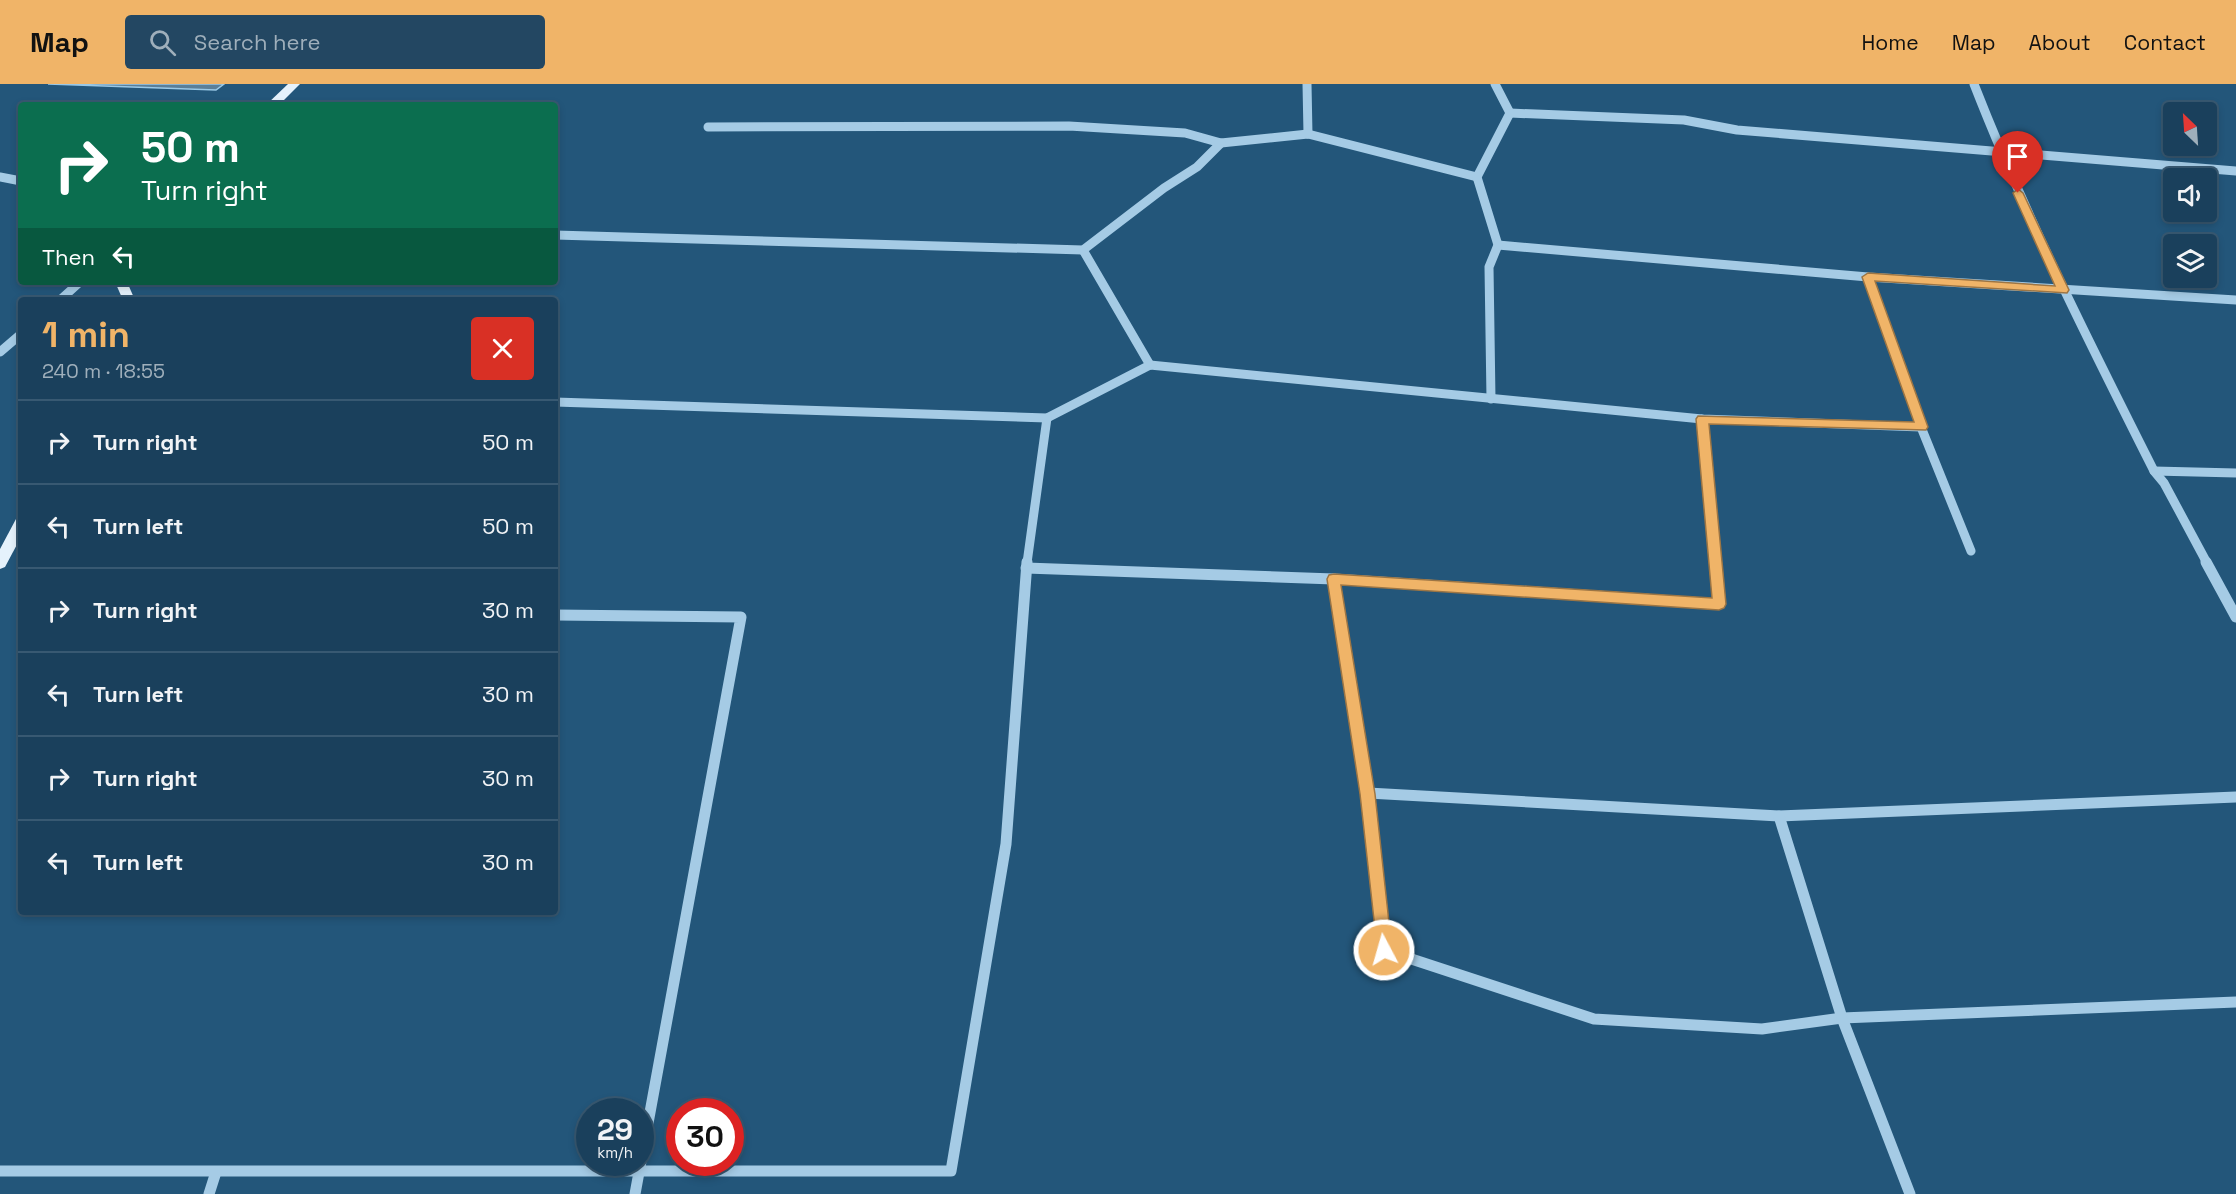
<!DOCTYPE html>
<meta charset="utf-8">
<style>
body{margin:0;font-family:"Space Grotesk",sans-serif;background:#234762;color:#f1f3f6;height:100vh;display:flex;flex-direction:column;font-size:22px;white-space:nowrap}
*{box-sizing:border-box;margin:0}
p{font-size:20px;color:#9fafbb}
.icon{flex:none;width:33px;height:33px;fill:none;stroke:currentColor;stroke-width:2;stroke-linecap:round;stroke-linejoin:round}
.map{position:relative;flex:1;overflow:hidden}
.drawer{position:absolute;left:18px;top:213px;width:540px;height:618px;display:flex;flex-direction:column;background:#1a405c;border-radius:6px;box-shadow:0 3px 9px #0003,0 0 0 2px #385972}
.drawer>*{flex:none}
.hud{position:absolute;left:18px;top:18px;width:540px;height:183px;border-radius:6px;box-shadow:0 3px 9px #0003,0 0 0 2px #385972;background:#0b6e4f;color:#fff;overflow:hidden}
.needle{width:39px;rotate:335deg}
.controls{position:absolute;left:2163px;top:18px;display:grid;gap:12px}
.controls a{display:grid;place-items:center;width:54px;height:54px;border-radius:6px;background:#1a405c;box-shadow:0 3px 9px #0003,0 0 0 2px #385972;font-size:30px}
.speed{position:absolute;left:576px;top:1014px;display:flex;gap:12px;font-size:30px;font-weight:700;text-align:center}
.speed>*{display:grid;place-content:center;width:78px;height:78px;border-radius:50%;background:#1a405c;box-shadow:0 3px 9px #0003,0 0 0 2px #385972;line-height:1}
.speed small{font-size:15px;font-weight:400}
.speed .limit{border:9px solid #d22;background:#fff;color:#111}
.pin{position:absolute;display:grid;place-items:center;width:51px;height:51px;color:#fff;margin:-62px -26px;border-radius:50% 50% 50% 0;rotate:-45deg;box-shadow:0 0 6px #0007}
.pin .icon{rotate:45deg}
.me{position:absolute;width:66px;margin:-33px;rotate:354deg;stroke-linejoin:round;filter:drop-shadow(0 0 4px #0008)}
.turn{display:flex;align-items:center;gap:21px;height:126px;padding:0 24px;font-size:27px}
.turn .icon{width:78px;height:78px;stroke-width:2.5}
.turn b{display:block;font-size:42px;line-height:51px}
.then{display:flex;align-items:center;height:57px;padding:0 24px;background:#0003;gap:12px;font-size:22px}
.round{display:grid;place-items:center;flex:none;width:63px;height:63px;border-radius:6px;background:#234762}
.overview{display:flex;align-items:center;justify-content:space-between;height:102px;padding:0 24px}
h1{font-size:36px;font-weight:700;line-height:45px;color:#f0b468}
ul{padding:0;list-style:none}
li{display:flex;align-items:center;gap:18px;height:84px;padding:0 24px;border-top:2px solid #385972}
li div{flex:1}
li b{display:block;font-size:22px}
li em{font-style:normal}
header{display:flex;align-items:center;gap:36px;box-sizing:border-box;height:84px;padding:0 30px;background:#f0b468;color:#111}
header strong{font-size:28px}
nav{display:flex;gap:33px;margin-inline-start:auto;font-size:21px}
.search{width:420px;height:54px;background:#234762;display:flex;align-items:center;gap:15px;box-sizing:border-box;padding:0 21px;border-radius:6px;color:#9fafbb;font-size:22px}
.map>svg:first-child{display:block}
.water{fill:#5a7f99;stroke:#99c8e6;stroke-width:1.5}
.lines{fill:none;stroke-linecap:round;stroke-linejoin:round}
.minor-far1{stroke:#a5cbe5;stroke-width:9}
.minor{stroke:#a5cbe5;stroke-width:11}
.major{fill:#e5f2fc;fill-rule:evenodd}
.route{fill:#f0b468;stroke:#9c7544;stroke-width:1.5}
</style>
<header>
<strong>Map</strong>
<div class="search"><svg class="icon" aria-label="search" viewBox="0 0 24 24"><circle cx="10" cy="10" r="6"/><path d="M15 15l6 6"/></svg>Search here</div>
<nav><a>Home</a><a>Map</a><a>About</a><a>Contact</a></nav>
</header>
<div class="map">
<svg width="2236" height="1110" viewBox="0 0 2236 1110">
<rect width="100%" height="100%" fill="#23567a"/>
<!-- water -->
<path class="water" d="M 48,0 L 224,0 L 216,6 Z"/>
<g class="lines">
<!-- minor-far1 -->
<g class="minor-far1">
<path d="M 1307,0 L 1308,50"/>
<path d="M 1974,0 C 2026,133 2090,260 2154,387 L 2164,399 L 2207,479"/>
<path d="M 1510,29 L 1684,36 L 1737,46 L 2236,87"/>
<path d="M 708,43 L 1069,42 L 1185,49 L 1221,59 L 1308,50 L 1477,93"/>
<path d="M 0,93 L 21,97"/>
<path d="M 555,151 L 1083,166 L 1164,104 L 1197,83 L 1221,59"/>
<path d="M 1498,161 L 1868,193 L 2236,216"/>
<path d="M 1083,166 L 1150,281"/>
<path d="M 1868,193 L 1921,343 L 1971,467"/>
<path d="M 60,216 L 80,198"/>
<path d="M 0,268 L 21,250"/>
<path d="M 1491,315 L 1489,183 L 1498,161 L 1477,93 L 1510,29 L 1495,0"/>
<path d="M 555,318 L 1047,334 L 1150,281 L 1702,335 L 1921,343"/>
<path d="M 1702,335 L 1715,479"/>
<path d="M 2154,387 L 2236,389"/>
<path d="M 1027,479 L 1047,334"/>
</g>
<!-- minor -->
<g class="minor">
<path d="M 2206,478 L 2236,533"/>
<path d="M 1026,484 L 1334,495 L 1719,520 L 1715,478"/>
<path d="M 1334,495 L 1368,709 L 1384,866 L 1594,935 L 1762,945 L 1842,934 L 2236,918"/>
<path d="M 555,531 L 741,533 L 635,1110"/>
<path d="M 1368,709 L 1779,732 L 2236,713"/>
<path d="M 1779,732 L 1842,934 L 1910,1110"/>
<path d="M 0,1087 L 951,1087 L 1006,760 L 1027,478"/>
<path d="M 209,1110 L 216,1088"/>
</g>
<!-- major -->
<g class="major">
<path d="M 288,0 L 300,0 L 279,21 L 266,21 Z"/>
<path d="M 115,198 L 127,198 L 135,216 L 123,216 Z"/>
<path d="M 21,433 L 21,453 L 5,483 L 0,485 L 0,465 L 16,435 Z"/>
</g>
</g>
<!-- route -->
<path class="route" d="M 2018,105 L 2023,109 L 2069,206 L 2067,209 L 1875,197 L 1928,343 L 1926,346 L 1709,340 L 1726,520 L 1724,524 L 1719,526 L 1341,501 L 1375,710 L 1392,866 L 1390,872 L 1384,874 L 1378,872 L 1360,710 L 1327,495 L 1329,491 L 1334,490 L 1712,514 L 1696,335 L 1698,332 L 1914,338 L 1862,193 L 1868,189 L 2055,202 L 2013,109 Z"/>
</svg>
<div class="controls">
<a><svg class="needle" viewBox="-14 -14 28 28"><path d="M0-13l5 13h-10z" fill="#e53935"/><path d="M0 13l5-13h-10z" fill="#9fafbb"/></svg></a>
<a><svg class="icon" aria-label="sound" viewBox="0 0 24 24"><path d="M4 9h4l5-4v14l-5-4H4zM17 9q2 3 0 6"/></svg></a>
<a><svg class="icon" aria-label="layers" viewBox="0 0 24 24"><path d="M12 4l9 5-9 5-9-5zM3 14l9 5 9-5"/></svg></a>
</div>
<div class="speed"><div>29<small>km/h</small></div><div class="limit">30</div></div>
<div class="pin" style="left:2018px;top:109px;background:#d93025"><svg class="icon" aria-label="arrive" viewBox="0 0 24 24"><path d="M6 21V4h12l-3 4 3 4H6"/></svg></div>
<svg class="me" style="left:1384px;top:866px" viewBox="-20 -20 40 40"><circle r="17" fill="#f0b468" stroke="#fff" stroke-width="3"/><path d="M0-11L8 9 0 5-8 9z" fill="#fff"/></svg>
<div class="hud">
<div class="turn"><svg class="icon" aria-label="right" viewBox="0 0 24 24"><path d="M7 20v-9h11M14 6l5 5-5 5"/></svg><div><b>50 m</b>Turn right</div></div>
<div class="then">Then<svg class="icon" aria-label="left" viewBox="0 0 24 24"><path d="M17 20v-9H6M10 6l-5 5 5 5"/></svg></div>
</div>
<section class="drawer">
<div class="overview"><div><h1>1 min</h1><p>240 m · 18:55</p></div><a class="round" style="background:#d93025;color:#fff"><svg class="icon" aria-label="close" viewBox="0 0 24 24"><path d="M6 6l12 12M18 6L6 18"/></svg></a></div>
<ul>
<li><svg class="icon" aria-label="right" viewBox="0 0 24 24"><path d="M7 20v-9h11M14 6l5 5-5 5"/></svg><div><b>Turn right</b></div><em>50 m</em></li>
<li><svg class="icon" aria-label="left" viewBox="0 0 24 24"><path d="M17 20v-9H6M10 6l-5 5 5 5"/></svg><div><b>Turn left</b></div><em>50 m</em></li>
<li><svg class="icon" aria-label="right" viewBox="0 0 24 24"><path d="M7 20v-9h11M14 6l5 5-5 5"/></svg><div><b>Turn right</b></div><em>30 m</em></li>
<li><svg class="icon" aria-label="left" viewBox="0 0 24 24"><path d="M17 20v-9H6M10 6l-5 5 5 5"/></svg><div><b>Turn left</b></div><em>30 m</em></li>
<li><svg class="icon" aria-label="right" viewBox="0 0 24 24"><path d="M7 20v-9h11M14 6l5 5-5 5"/></svg><div><b>Turn right</b></div><em>30 m</em></li>
<li><svg class="icon" aria-label="left" viewBox="0 0 24 24"><path d="M17 20v-9H6M10 6l-5 5 5 5"/></svg><div><b>Turn left</b></div><em>30 m</em></li>
</ul>
</section>
</div>
